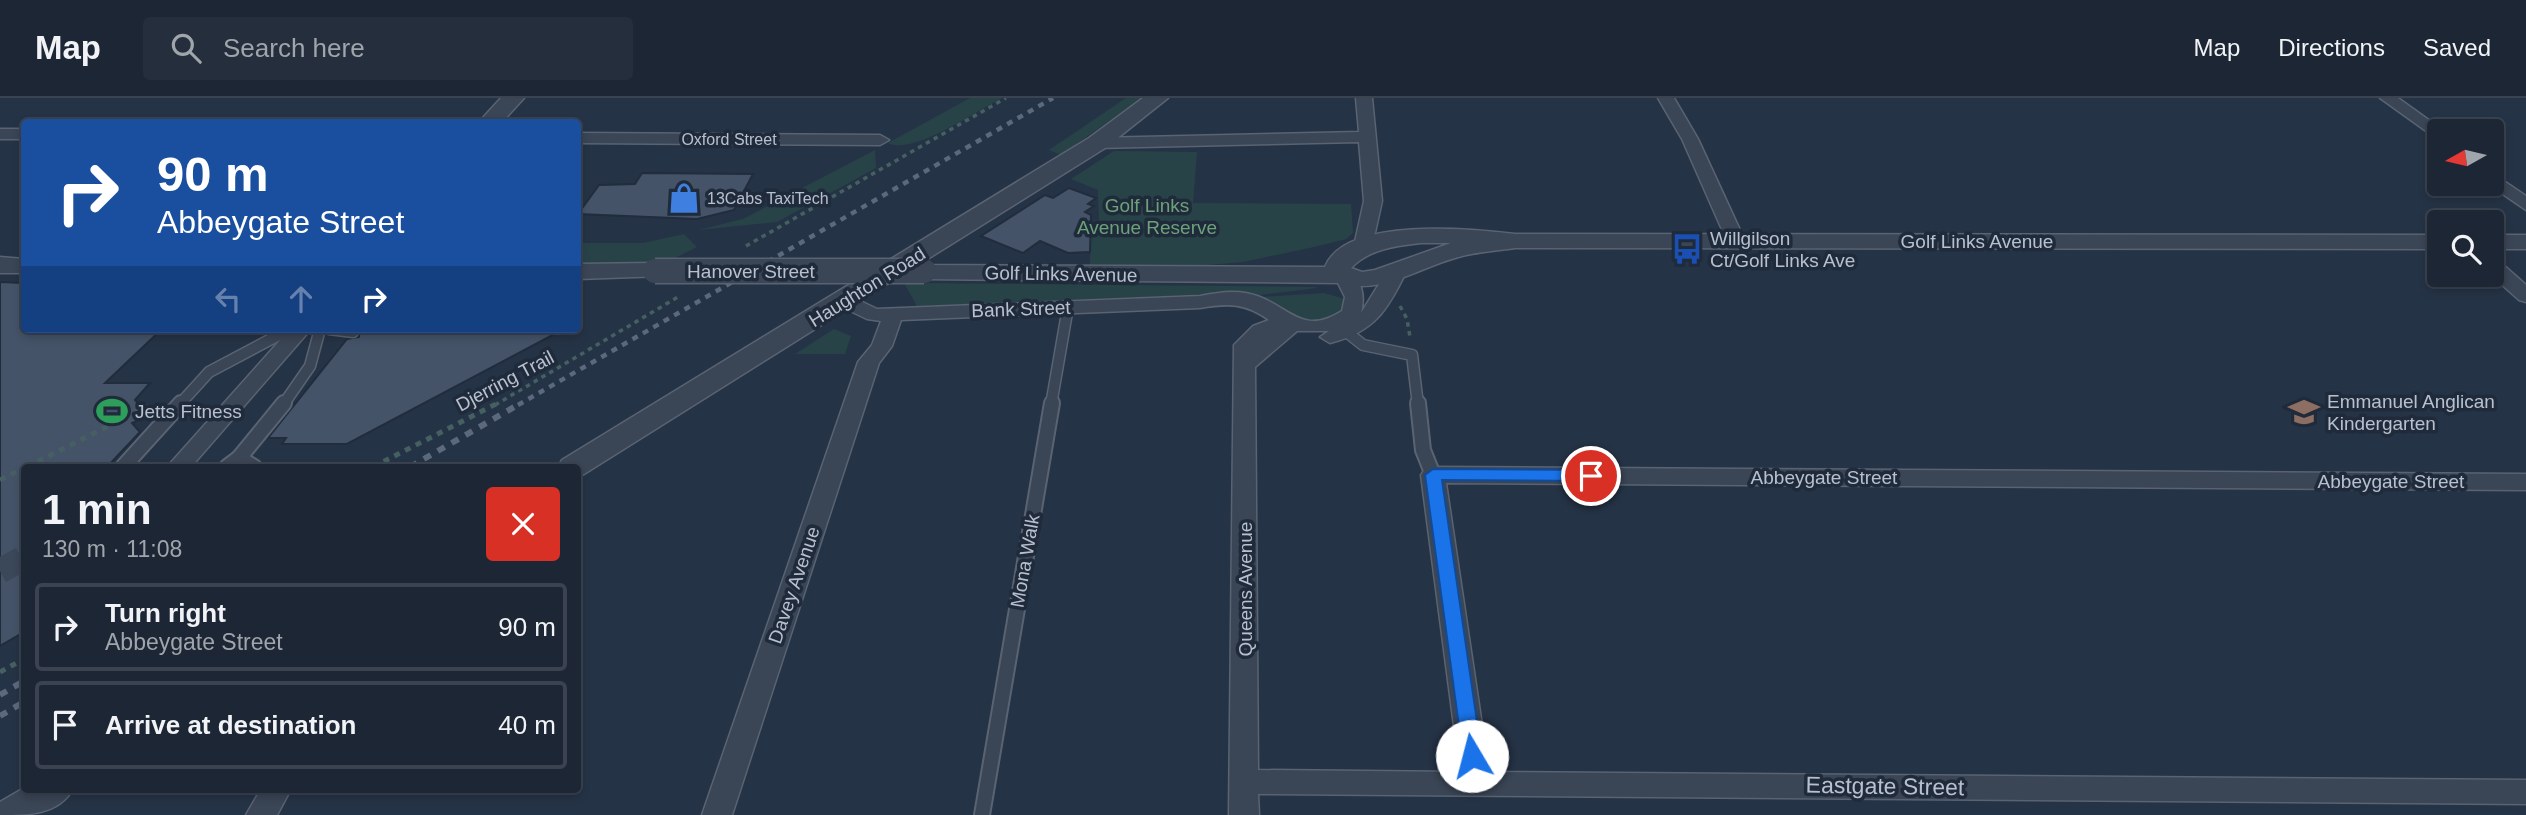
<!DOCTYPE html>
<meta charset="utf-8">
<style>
body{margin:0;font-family:Helvetica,sans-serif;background:#252e3c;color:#f1f3f6;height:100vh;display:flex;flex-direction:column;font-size:26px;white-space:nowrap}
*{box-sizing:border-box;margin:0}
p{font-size:23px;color:#a0a5ac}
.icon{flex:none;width:38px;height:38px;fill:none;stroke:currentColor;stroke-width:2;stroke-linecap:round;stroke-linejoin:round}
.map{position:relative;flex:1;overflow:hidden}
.panel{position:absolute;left:21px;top:366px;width:560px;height:329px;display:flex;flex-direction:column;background:#1c2634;border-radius:7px;box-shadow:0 4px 10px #0003,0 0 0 2px #3a434f}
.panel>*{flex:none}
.guide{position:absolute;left:21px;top:21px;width:560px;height:214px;border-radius:7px;box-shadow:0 4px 10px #0003,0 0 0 2px #3a434f;background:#1a4fa0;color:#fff;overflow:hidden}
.needle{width:46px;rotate:262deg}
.tools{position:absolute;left:2427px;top:21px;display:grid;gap:14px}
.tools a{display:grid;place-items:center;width:77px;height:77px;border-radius:7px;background:#1c2634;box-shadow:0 4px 10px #0003,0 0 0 2px #3a434f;font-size:35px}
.pin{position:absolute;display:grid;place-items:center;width:60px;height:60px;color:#fff;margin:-30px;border:4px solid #fff;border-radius:50%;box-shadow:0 2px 7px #0007}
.me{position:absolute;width:77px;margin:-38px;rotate:352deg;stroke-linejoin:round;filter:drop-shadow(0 0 5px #0008)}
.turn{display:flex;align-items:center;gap:24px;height:147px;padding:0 21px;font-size:32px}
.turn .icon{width:91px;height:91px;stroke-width:2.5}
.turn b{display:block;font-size:49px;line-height:60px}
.lanes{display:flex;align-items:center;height:66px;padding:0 21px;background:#0003;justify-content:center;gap:35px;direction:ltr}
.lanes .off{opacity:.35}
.round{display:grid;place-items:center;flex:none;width:74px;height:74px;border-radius:7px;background:#252e3c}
.head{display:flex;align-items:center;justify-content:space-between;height:119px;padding:0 21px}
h1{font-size:42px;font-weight:700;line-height:52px}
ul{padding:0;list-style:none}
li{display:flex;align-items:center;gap:21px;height:88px;margin:0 14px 10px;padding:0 7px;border:4px solid #3a434f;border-radius:7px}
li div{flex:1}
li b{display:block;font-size:26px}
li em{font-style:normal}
header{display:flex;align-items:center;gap:42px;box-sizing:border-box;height:98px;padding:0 35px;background:#1c2634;border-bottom:2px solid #3a434f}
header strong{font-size:33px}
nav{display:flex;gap:38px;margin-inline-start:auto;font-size:24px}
.search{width:490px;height:63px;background:#252e3c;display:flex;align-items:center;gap:18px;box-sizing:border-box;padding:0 24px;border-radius:7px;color:#a0a5ac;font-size:26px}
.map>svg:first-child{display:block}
.green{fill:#284347}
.building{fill:#445368;stroke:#212c3d;stroke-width:2}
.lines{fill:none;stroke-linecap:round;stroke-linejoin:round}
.minor-tunnel{stroke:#3b485a;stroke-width:25;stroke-dasharray:25 12;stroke-linecap:butt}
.service-far1-casing{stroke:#596372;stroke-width:13}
.service-casing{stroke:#596372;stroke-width:18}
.minor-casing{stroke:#596372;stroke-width:3}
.tertiary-casing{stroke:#596372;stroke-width:3}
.path-far1{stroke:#466062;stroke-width:3.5;stroke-dasharray:4.5 4.5;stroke-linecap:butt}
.path{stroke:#466062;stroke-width:5;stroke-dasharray:6 6;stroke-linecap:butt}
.service-far1{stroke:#3a4555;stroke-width:10}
.service{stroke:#3a4555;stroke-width:14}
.minor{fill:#3a4555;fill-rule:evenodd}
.tertiary{fill:#3a4555;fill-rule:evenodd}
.rail-far1{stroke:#5c697c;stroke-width:4.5;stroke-dasharray:6 6;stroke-linecap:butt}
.rail{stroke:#5c697c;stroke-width:6;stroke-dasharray:8 8;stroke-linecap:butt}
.tertiary-bridge-casing{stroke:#596372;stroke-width:27;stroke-linecap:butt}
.tertiary-bridge{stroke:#3a4555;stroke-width:24}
.route{fill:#1a73e8;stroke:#114b97;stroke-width:2}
.labels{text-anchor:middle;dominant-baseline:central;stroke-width:7;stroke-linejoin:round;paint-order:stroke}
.far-street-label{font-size:16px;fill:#b8c0ce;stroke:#1f2a3b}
.far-poi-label{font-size:16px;fill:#b8c0ce;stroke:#1f2a3b;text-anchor:start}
.park-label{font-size:19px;fill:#6da17a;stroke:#1f2a3b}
.poi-label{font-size:19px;fill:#b8c0ce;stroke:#1f2a3b;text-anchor:start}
.street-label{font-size:19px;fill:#b8c0ce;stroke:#1f2a3b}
.near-street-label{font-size:23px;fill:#b8c0ce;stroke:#1f2a3b}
</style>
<header>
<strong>Map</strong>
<div class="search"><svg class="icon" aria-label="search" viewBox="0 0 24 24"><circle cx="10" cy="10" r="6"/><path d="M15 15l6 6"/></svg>Search here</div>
<nav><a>Map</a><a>Directions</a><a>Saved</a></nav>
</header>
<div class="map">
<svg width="2526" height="717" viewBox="0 0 2526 717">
<rect width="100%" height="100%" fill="#253346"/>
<!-- green -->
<g class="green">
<path d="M 970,0 L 1002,0 C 977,12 913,58 888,45 Z"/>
<path d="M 1126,0 L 1141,0 L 1061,57 L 1049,52 Z"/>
<path d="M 875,52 L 876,70 L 777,124 L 698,132 L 743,121 Z"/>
<path d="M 1114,53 L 1197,54 L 1193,105 L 1351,106 L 1353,135 L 1346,141 L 1314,149 L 1243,164 L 1197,168 L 1090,167 L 1091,123 L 1099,122 L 1098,92 L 1071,81 Z"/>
<path d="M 684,136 L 697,149 L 663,166 L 578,167 L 578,145 L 643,145 Z"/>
<path d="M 904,185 L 1315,189 L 1317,190 L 1251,198 L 1214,196 L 917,208 Z"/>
<path d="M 1324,195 L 1345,201 L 1342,214 C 1311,232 1289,216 1262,199 Z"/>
<path d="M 834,231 L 851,238 L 845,256 L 795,256 Z"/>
</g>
<!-- building -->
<g class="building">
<path d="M 642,75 L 753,76 L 734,112 L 697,121 L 578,116 L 599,87 L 635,86 Z"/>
<path d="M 1069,90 L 1096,100 L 1088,106 L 1094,108 L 1085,114 L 1091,117 L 1090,154 L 1068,155 L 1040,143 L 1023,155 L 981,138 L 1045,97 L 1053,100 Z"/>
<path d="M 0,184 L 24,185 L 24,231 L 162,231 L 105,285 L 150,285 L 135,302 L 149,317 L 132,325 L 140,334 L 107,369 L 24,369 L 24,534 L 0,548 Z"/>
<path d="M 360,231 L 564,231 L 347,346 L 282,346 L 286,340 L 268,340 L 347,241 L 359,239 Z"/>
</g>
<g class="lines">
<!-- minor-tunnel -->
<path class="minor-tunnel" d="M 0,473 L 24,460"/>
<defs>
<g id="service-far1">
<path d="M 1339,228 L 1363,247 L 1412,257 L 1418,307"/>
<path d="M 329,231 L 353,234"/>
<path d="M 179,307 L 209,274 L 290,231"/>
<path d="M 283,307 L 310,268 L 320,231"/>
<path d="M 1051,307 L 1068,209"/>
</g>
<g id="service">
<path d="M 1418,305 L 1423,352 L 1433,377"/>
<path d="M 239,360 L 254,369"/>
<path d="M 123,369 L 181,305"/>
<path d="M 227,369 L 239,360 L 284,305"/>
<path d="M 982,717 L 1052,305"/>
</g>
<g id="minor">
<path d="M 1356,0 L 1372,0 L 1382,103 L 1372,148 L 1363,154 L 1354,148 L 1364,103 L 1359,44 L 1097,50 L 1088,45 L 1097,40 L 1359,34 Z"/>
<path d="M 1658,0 L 1674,0 L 1698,41 L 1745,143 L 1743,147 L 1729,147 L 1727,143 L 1682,41 Z"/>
<path d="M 2380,0 L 2398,0 L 2444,33 L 2440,33 L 2440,43 Z"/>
<rect x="0" y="31" width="24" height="10"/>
<path d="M 578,35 L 880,37 L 889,42 L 880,47 L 578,45 Z"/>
<path d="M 2492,75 L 2526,98 L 2526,112 L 2488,86 L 2492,86 Z"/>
<path d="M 2492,161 L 2499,163 L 2526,187 L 2526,204 L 2519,202 L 2491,177 Z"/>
<path d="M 1396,168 L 1406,174 C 1387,213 1374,234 1330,245 L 1320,239 L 1329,233 L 1297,233 L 1255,269 L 1258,672 L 1460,674 L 1421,377 L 1425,371 L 1433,369 L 2526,376 L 2526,392 L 1446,385 L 1489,674 L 2526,682 L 2526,706 L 1258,696 L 1259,717 L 1229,717 L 1234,247 L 1253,228 L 1269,222 C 1245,205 1228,205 1200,210 L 901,222 L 892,248 L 879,265 L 732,717 L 702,717 L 858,264 L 872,247 L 881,223 L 867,221 L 838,207 L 835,203 L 838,199 L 852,199 L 877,211 L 1200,198 C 1221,194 1240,191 1260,199 C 1292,212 1304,237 1342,213 L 1345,199 L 1335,179 L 1338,175 L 1345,173 C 1363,178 1365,200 1361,215 L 1389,170 Z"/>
<path d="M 290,231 L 311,231 L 191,369 L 167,369 Z"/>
<path d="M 261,691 L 291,691 L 277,717 L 246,717 Z"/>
</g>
<g id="tertiary">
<path d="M 501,0 L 524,0 L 502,24 L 479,24 Z"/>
<path d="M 1143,0 L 1168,0 L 1105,50 L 918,167 L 1325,169 C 1345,118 1472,131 1515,136 L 2440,137 L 2440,151 L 1515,150 C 1495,153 1474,154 1455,160 C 1416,171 1381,197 1339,185 L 924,181 L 915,178 L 911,173 L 914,169 L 584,376 L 578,378 L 578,369 L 558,369 L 562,362 L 1089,40 ZM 1421,145 L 1451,145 L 1375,172 L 1362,174 L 1351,170 C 1369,151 1395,148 1421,145 Z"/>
<rect x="2492" y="137" width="34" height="14"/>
<path d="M 0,159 L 24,161 L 24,175 L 0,175 Z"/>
<path d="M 655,165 L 664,168 L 668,173 L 664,178 L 578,181 L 578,166 Z"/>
<path d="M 24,690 L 24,691 L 73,691 C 58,717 28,717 0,717 L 0,704 Z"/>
</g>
</defs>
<!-- service-far1 casing -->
<use href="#service-far1" class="service-far1-casing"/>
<!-- service casing -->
<use href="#service" class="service-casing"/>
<!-- minor casing -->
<use href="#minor" class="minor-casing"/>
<!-- tertiary casing -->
<use href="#tertiary" class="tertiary-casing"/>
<!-- path-far1 -->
<g class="path-far1">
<path d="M 746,148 L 1006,0"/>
<path d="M 1400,208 L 1407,221 L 1410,239"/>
<path d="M 495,307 L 678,199"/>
</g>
<!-- path -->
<g class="path">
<path d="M 27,369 L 148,308"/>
<path d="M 373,369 L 498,305"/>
<path d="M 0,382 L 24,370"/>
<path d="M 0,574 L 24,561"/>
</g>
<!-- service-far1 -->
<use href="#service-far1" class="service-far1"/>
<!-- service -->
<use href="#service" class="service"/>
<!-- minor -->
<use href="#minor" class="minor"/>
<!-- tertiary -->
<use href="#tertiary" class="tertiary"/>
<!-- rail-far1 -->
<path class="rail-far1" d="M 518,307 L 1053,0"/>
<!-- rail -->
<g class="rail">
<path d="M 410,369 L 521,305"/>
<path d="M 0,597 L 24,583"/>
<path d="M 0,618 L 24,604"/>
</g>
<defs>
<path id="tertiary-bridge" d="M 655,173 L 924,173"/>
</defs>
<!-- tertiary-bridge casing -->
<use href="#tertiary-bridge" class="tertiary-bridge-casing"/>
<!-- tertiary-bridge -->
<use href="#tertiary-bridge" class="tertiary-bridge"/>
</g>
<!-- route -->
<path class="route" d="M 1433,371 L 1591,372 L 1600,378 L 1591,383 L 1442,382 L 1482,658 L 1479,664 L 1465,664 L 1463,658 L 1425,377 Z"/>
<!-- icons -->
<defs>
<symbol id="shop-bare" viewBox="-9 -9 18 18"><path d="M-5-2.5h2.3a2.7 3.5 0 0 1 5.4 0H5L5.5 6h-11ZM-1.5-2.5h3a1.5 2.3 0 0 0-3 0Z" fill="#3f7fe0" stroke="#1f2a3b" stroke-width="2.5" paint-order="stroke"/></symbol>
<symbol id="bus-bare" viewBox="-9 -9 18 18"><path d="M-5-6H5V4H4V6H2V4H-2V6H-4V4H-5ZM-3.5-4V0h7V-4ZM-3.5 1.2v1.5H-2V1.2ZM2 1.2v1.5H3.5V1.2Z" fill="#1a4fb4" stroke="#1f2a3b" stroke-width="2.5" paint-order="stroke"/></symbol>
<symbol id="stadium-bare" viewBox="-9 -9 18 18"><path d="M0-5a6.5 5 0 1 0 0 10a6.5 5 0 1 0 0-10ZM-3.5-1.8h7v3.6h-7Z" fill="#2e9e5b" stroke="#1f2a3b" stroke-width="2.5" paint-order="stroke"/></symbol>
<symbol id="school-bare" viewBox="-9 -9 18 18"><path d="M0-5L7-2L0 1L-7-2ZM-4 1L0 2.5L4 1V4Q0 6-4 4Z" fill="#8d6e63" stroke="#1f2a3b" stroke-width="2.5" paint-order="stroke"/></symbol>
</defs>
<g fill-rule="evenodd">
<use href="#shop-bare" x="662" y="78" width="44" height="44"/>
<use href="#bus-bare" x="1665" y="129" width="44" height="44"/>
<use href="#stadium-bare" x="90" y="291" width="44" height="44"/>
<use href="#school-bare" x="2282" y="292" width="44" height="44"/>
</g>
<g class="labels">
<!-- far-street labels -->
<g class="far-street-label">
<text x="729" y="41">Oxford Street</text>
</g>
<!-- far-poi labels -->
<g class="far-poi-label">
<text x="707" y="100">13Cabs TaxiTech</text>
</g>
<!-- park labels -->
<g class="park-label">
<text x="1147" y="107">Golf Links<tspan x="1147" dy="22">Avenue Reserve</tspan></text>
</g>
<!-- poi labels -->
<g class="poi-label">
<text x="1710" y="140">Willgilson<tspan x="1710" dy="22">Ct/Golf Links Ave</tspan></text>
<text x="2327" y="303">Emmanuel Anglican<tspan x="2327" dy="22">Kindergarten</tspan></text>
<text x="135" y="313">Jetts Fitness</text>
</g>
<!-- street labels -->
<g class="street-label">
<text x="1977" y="143">Golf Links Avenue</text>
<text x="751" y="173">Hanover Street</text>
<text transform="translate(1061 176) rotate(1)">Golf Links Avenue</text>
<text transform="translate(867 189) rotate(-32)">Haughton Road</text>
<text transform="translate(1021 211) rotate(-2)">Bank Street</text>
<text transform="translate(505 283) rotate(-28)">Djerring Trail</text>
<text x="1824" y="379">Abbeygate Street</text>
<text x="2391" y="383">Abbeygate Street</text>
<text transform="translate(1025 463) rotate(-80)">Mona Walk</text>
<text transform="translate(794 487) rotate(-71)">Davey Avenue</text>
<text transform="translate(1245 491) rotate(-90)">Queens Avenue</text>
</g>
<!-- near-street labels -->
<g class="near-street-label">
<text transform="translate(1885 688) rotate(1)">Eastgate Street</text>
</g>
</g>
</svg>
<div class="tools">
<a><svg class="needle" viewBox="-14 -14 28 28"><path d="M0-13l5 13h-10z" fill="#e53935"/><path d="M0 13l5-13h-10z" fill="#a0a5ac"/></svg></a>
<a><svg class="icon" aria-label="search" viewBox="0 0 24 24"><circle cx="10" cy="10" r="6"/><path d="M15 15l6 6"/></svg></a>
</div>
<div class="pin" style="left:1591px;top:378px;background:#d93025"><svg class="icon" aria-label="arrive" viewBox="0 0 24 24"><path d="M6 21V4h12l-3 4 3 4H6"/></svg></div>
<svg class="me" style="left:1472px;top:658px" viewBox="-20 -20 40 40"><circle r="19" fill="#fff"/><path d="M0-13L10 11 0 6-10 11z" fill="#1a73e8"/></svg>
<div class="guide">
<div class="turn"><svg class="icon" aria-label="right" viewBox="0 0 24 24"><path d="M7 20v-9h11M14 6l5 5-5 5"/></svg><div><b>90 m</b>Abbeygate Street</div></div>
<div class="lanes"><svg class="icon off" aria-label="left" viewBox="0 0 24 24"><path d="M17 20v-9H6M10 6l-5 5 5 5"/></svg><svg class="icon off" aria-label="ahead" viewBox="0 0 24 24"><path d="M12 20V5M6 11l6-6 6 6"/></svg><svg class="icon" aria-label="right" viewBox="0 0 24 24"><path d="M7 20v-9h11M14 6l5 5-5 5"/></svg></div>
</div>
<section class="panel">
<div class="head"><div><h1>1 min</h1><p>130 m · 11:08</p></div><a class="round" style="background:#d93025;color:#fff"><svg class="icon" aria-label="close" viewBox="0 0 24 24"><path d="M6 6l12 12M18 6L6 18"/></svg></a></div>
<ul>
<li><svg class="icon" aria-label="right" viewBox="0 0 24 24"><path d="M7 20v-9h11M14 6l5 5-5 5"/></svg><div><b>Turn right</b><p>Abbeygate Street</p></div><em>90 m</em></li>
<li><svg class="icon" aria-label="arrive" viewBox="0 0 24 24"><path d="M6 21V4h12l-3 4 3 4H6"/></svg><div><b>Arrive at destination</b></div><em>40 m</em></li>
</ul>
</section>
</div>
